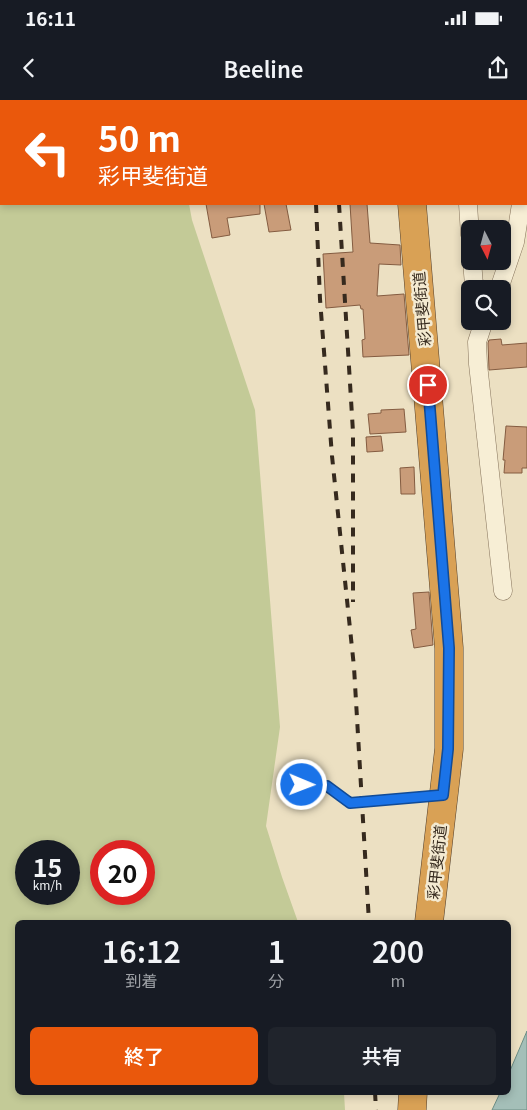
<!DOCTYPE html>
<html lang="ja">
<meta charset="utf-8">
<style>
body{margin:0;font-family:Georgia,"Noto Sans JP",serif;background:#20242c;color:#f1f3f6;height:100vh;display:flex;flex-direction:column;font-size:19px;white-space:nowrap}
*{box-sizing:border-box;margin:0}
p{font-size:16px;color:#9ea1a6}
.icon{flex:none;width:28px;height:28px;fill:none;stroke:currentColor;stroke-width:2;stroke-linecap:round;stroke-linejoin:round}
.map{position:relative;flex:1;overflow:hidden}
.side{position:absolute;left:15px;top:820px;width:496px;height:175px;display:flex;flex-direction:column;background:#171b24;border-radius:8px;box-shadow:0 2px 8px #0003}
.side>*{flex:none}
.banner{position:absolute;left:0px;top:0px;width:528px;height:105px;box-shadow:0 2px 8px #0003;background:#ea580c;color:#fff;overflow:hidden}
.needle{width:32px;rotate:174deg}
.controls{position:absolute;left:461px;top:120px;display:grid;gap:10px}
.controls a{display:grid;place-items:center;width:50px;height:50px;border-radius:8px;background:#171b24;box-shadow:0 2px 8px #0003;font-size:25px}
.speed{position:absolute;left:15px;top:740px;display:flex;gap:10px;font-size:25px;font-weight:700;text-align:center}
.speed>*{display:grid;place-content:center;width:65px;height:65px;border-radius:50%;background:#171b24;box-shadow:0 2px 8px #0003;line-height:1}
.speed small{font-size:12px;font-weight:400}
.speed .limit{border:8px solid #d22;background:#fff;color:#111}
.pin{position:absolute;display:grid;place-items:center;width:42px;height:42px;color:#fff;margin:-21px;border:2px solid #fff;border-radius:50%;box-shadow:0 1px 5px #0007}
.me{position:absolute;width:55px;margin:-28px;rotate:91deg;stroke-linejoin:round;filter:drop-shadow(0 0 4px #0008)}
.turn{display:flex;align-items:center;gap:18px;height:105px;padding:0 15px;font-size:22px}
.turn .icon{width:65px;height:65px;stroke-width:2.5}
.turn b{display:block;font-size:35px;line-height:42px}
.eta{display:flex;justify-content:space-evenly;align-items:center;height:85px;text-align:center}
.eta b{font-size:30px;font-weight:600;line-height:35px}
.button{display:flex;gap:10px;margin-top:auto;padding:10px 15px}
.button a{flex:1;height:58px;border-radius:8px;background:#ea580c;color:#fff;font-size:20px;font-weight:600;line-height:58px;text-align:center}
.button a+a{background:#20242c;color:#f1f3f6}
.status{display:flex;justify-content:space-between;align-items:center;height:35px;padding:0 25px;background:#171b24;direction:ltr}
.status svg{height:14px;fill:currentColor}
header{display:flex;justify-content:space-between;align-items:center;height:65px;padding:0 15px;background:#171b24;font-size:22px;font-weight:600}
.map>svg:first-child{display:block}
.green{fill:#c3ca97;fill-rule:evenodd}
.water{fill:#a4bfb8;stroke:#6c8d85}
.building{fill:#c99c79;stroke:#845c41}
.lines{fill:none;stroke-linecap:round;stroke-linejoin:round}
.lane-casing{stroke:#85725a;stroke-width:10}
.street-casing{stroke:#85725a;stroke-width:19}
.highway-casing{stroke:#53402e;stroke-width:29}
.lane{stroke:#f7eed5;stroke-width:9}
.street{stroke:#f7eed5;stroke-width:18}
.highway{stroke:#d9a155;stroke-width:28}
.rail{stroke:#362a1e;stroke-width:4;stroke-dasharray:9 9;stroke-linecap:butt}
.route-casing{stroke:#114b97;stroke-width:12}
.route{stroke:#1a73e8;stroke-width:9}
.labels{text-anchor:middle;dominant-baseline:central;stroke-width:5;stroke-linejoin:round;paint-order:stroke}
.street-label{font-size:15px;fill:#362a1e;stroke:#f4ead1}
</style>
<div class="status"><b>16:11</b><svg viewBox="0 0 49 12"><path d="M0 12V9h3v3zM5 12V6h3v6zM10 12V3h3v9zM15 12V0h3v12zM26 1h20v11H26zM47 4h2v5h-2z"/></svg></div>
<header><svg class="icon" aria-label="back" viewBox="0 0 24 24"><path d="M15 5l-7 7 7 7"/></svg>Beeline<svg class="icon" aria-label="share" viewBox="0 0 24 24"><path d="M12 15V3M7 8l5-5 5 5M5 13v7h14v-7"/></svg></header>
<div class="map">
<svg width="527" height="1010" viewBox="0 0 527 1010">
<rect width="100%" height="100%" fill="#ece0c2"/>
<!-- green -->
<path class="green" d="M 0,0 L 174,0 L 1,1 L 1,104 L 189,104 L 192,120 L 255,310 L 280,627 L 266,726 L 282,777 L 298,822 L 18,822 L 18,992 L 344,993 L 345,1010 L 0,1010 ZM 26,751 L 69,751 L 69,794 L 26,794 ZM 101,751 L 144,751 L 144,794 L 101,794 Z"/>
<!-- water -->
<path class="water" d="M 527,931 L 527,1010 L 492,1010 L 500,993 L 509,992 L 509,973 Z"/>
<!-- building -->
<g class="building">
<path d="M 206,104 L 260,104 L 260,114 L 227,118 L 230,135 L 212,138 Z"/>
<path d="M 264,104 L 286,104 L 291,130 L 269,132 Z"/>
<path d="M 350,104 L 367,104 L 370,143 L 400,145 L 401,165 L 379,164 L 377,196 L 404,194 L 409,255 L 363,257 L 362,240 L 365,239 L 363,209 L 361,209 L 360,205 L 326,208 L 323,154 L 353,152 Z"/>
<path d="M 501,239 L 502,245 L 527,243 L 527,267 L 489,270 L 488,243 L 489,240 Z"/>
<path d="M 404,309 L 406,332 L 370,334 L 368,314 L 381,313 L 381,310 Z"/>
<path d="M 506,326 L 527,327 L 527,368 L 522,368 L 522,373 L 504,373 L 505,360 L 503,360 Z"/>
<path d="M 381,336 L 383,351 L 367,352 L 366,337 Z"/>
<path d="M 414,367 L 415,394 L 401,394 L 400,368 Z"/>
<path d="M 429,492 L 433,545 L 414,548 L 411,530 L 416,529 L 413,493 Z"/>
</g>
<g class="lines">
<defs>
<path id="lane" d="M 302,685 L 327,686 L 350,703 L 441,695"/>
<g id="street">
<path d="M 284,0 L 284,1"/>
<path d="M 468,104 L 470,135"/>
<path d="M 472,161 L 474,185 L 480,189"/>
<path d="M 499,189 L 515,142 L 521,104"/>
<path d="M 484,221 L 477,242 L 478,264 L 503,491"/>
</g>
<g id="highway">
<path d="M 405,0 L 405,1"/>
<path d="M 412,104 L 449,548 L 449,649 L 429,822"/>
<path d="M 412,1010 L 413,992"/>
</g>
</defs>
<!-- lane casing -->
<use href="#lane" class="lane-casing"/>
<!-- street casing -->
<use href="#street" class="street-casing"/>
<!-- highway casing -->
<use href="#highway" class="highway-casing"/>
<!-- lane -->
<use href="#lane" class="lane"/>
<!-- street -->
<use href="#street" class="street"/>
<!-- highway -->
<use href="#highway" class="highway"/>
<!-- rail -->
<g class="rail">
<path d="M 314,0 L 314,1"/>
<path d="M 333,0 L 333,1"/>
<path d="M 316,104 L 320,199 L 332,356 L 354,567 L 369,822"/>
<path d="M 339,104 L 353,332 L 353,502"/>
<path d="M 375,992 L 376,1010"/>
</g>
</g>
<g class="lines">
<defs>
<path id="route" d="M 302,685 L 327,686 L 350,703 L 443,695 L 448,649 L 449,548 L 428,285"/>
</defs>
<!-- route casing -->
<use href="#route" class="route-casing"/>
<!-- route -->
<use href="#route" class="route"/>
</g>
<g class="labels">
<!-- street labels -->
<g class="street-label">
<text transform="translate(421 209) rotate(-95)">彩甲斐街道</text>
<text transform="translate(436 762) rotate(-84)">彩甲斐街道</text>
</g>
</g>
</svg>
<div class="controls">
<a><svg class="needle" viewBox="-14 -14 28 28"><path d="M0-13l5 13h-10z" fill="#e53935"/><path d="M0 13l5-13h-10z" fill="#9ea1a6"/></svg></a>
<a><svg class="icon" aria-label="search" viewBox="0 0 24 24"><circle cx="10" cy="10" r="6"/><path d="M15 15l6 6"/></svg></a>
</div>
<div class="speed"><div>15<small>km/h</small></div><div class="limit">20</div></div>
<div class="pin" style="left:428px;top:285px;background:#d93025"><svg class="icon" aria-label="arrive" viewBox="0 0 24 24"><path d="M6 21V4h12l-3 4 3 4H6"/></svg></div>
<svg class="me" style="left:302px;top:685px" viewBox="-20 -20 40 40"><circle r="17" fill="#1a73e8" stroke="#fff" stroke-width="3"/><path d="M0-11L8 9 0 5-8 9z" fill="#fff"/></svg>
<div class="banner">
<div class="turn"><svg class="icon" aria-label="left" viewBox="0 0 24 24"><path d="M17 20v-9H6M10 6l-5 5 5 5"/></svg><div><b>50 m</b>彩甲斐街道</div></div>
</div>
<section class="side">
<div class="eta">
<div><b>16:12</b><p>到着</p></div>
<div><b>1</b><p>分</p></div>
<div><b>200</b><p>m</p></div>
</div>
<div class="button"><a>終了</a><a>共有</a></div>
</section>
</div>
